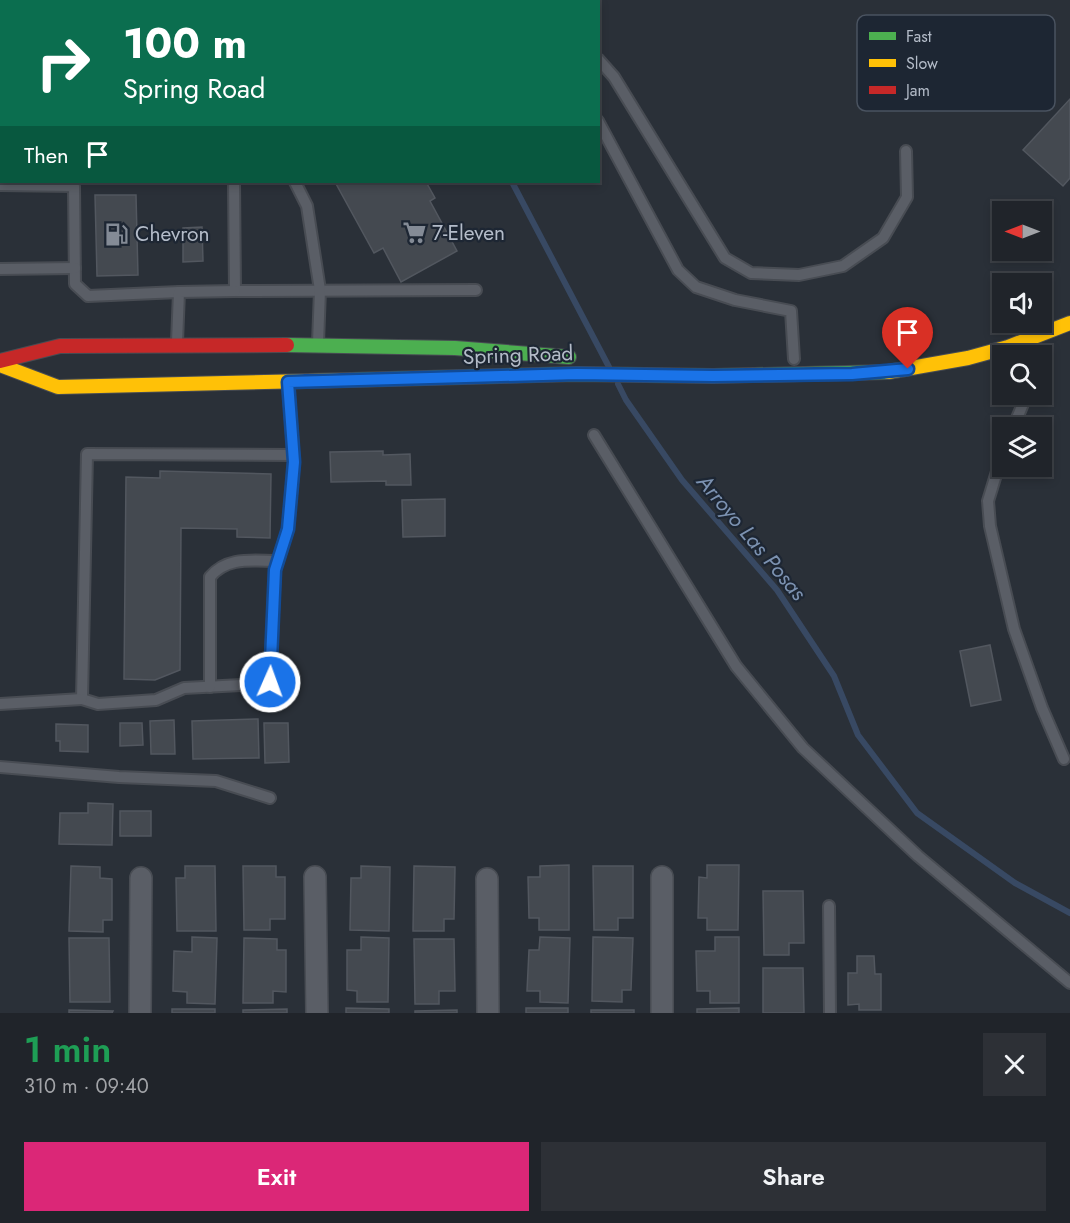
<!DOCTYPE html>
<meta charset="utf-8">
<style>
body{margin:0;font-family:Jost,sans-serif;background:#2d3036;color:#f1f3f6;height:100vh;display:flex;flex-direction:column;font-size:22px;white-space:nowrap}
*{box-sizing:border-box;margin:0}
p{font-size:20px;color:#a2a4a8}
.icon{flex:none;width:33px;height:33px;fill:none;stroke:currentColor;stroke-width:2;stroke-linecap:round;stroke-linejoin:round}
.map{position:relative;height:1013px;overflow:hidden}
.side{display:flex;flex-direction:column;background:#20242a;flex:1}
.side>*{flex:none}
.banner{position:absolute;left:0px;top:0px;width:600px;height:183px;box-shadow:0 3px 9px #0003,0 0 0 2px #3d4147;background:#0b6e4f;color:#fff;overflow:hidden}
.needle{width:39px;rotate:270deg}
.buttons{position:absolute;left:992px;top:201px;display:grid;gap:12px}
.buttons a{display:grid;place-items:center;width:60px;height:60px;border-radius:0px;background:#20242a;box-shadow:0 3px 9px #0003,0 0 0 2px #3d4147;font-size:30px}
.pin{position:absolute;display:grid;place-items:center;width:51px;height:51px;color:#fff;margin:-62px -26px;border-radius:50% 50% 50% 0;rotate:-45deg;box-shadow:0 0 6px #0007}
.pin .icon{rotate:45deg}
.me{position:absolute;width:66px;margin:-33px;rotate:2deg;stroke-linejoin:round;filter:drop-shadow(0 0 4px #0008)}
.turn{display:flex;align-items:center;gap:21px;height:126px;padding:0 24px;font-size:27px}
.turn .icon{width:78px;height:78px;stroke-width:2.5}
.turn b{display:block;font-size:42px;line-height:51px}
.then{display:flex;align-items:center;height:57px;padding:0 24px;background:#0003;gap:12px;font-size:22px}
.round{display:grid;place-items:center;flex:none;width:63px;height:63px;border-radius:0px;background:#2d3036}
.summary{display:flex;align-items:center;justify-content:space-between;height:102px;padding:0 24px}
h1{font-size:36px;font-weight:600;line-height:45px;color:#1e9e55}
.button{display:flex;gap:12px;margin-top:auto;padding:12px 24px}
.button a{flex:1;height:69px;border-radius:0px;background:#db2777;color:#fff;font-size:24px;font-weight:600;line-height:69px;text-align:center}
.button a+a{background:#2d3036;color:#f1f3f6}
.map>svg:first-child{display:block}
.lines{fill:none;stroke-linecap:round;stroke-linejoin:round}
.stream{stroke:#384963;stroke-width:6}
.building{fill:#444950;stroke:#52575f;stroke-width:1.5}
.lane-casing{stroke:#484c53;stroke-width:14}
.street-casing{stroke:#484c53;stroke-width:24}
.fast-casing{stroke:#484c53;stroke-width:16}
.slow-casing{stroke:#484c53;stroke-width:16}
.jam-casing{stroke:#484c53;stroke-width:16}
.lane{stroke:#5a5e66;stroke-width:10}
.street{stroke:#5a5e66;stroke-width:21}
.fast{stroke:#4caf50;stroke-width:14}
.slow{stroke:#ffc107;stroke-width:14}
.jam{stroke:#c62828;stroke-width:14}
.route-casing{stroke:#114b97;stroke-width:15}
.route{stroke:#1a73e8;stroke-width:10}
.labels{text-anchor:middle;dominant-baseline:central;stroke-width:4.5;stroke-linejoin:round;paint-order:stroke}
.poi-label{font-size:21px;fill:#b4bcc9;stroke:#1d2633;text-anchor:start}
.street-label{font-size:21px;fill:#b4bcc9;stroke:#1d2633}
.water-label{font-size:22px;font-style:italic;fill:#7c92b1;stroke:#1d2633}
.key{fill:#1d2633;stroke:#4a5360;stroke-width:1.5}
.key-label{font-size:16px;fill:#b4bcc9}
</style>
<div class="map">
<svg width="1070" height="1013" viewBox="0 0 1070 1013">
<rect width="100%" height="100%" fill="#2a3038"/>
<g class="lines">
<!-- stream -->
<g class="stream">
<path d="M 413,0 L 414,2"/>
<path d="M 512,182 L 609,367"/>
<path d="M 618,384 L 626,400 L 682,480 L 777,590 L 834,676 L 858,735 L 917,813 L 1015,883 L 1070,913"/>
</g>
</g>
<!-- building -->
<g class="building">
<rect x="67" y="0" width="32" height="2"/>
<path d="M 265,0 L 326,0 L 327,2 L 266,2 Z"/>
<path d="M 1070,99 L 1070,178 L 1063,186 L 1023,150 Z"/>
<path d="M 335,182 L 426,182 L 435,198 L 430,201 L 457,251 L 401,282 L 383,248 L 374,253 Z"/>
<path d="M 95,195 L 136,195 L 138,275 L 97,276 Z"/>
<path d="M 202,227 L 203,261 L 183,262 L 183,228 Z"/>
<path d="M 383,451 L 383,455 L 410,454 L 411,485 L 386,485 L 386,481 L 331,482 L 330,452 Z"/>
<path d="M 160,471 L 271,474 L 270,538 L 237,537 L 237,529 L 181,528 L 180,670 L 155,680 L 124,679 L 126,477 L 160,478 Z"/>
<path d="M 445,499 L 445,536 L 403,537 L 402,500 Z"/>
<path d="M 990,645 L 1001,700 L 971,706 L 960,651 Z"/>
<path d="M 258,719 L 259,758 L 193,759 L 192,721 Z"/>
<path d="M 174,720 L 175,754 L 151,754 L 150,721 Z"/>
<path d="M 120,723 L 142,723 L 143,745 L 120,746 Z"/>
<path d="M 264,723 L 288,723 L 289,762 L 265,763 Z"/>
<path d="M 56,724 L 88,725 L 88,752 L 60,751 L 60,741 L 56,741 Z"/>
<path d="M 88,803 L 113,804 L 112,845 L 59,844 L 60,813 L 88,813 Z"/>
<rect x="120" y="811" width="31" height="25"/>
<path d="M 569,865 L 569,930 L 539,930 L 539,918 L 529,918 L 528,877 L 540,877 L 540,866 Z"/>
<path d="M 707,865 L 739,865 L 738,930 L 707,930 L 707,918 L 698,918 L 699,877 L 707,878 Z"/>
<path d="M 71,866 L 100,867 L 100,878 L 112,879 L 112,920 L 103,920 L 103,932 L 69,931 Z"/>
<path d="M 185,866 L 215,866 L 216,931 L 177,931 L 176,878 L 185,878 Z"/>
<path d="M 243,866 L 276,866 L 276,877 L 285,877 L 285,919 L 270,919 L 270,930 L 244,930 Z"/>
<path d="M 361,866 L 390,867 L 389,931 L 350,930 L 351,878 L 361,878 Z"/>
<path d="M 414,866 L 455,867 L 454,919 L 444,919 L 444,931 L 413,931 Z"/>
<path d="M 593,866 L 633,866 L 633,918 L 618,918 L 618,930 L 594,930 Z"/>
<path d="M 763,891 L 803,891 L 804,943 L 789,943 L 789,955 L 764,955 Z"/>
<path d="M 192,937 L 217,938 L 215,1004 L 187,1003 L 187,992 L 173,991 L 174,951 L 192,952 Z"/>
<path d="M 361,937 L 389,938 L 388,1002 L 357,1002 L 357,991 L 347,990 L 347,950 L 361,950 Z"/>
<path d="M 540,937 L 570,938 L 568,1003 L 540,1002 L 540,991 L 527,991 L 529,950 L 539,950 Z"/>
<path d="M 593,937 L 633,938 L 631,990 L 622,990 L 622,1002 L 592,1001 Z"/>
<path d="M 715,937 L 739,937 L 739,1003 L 710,1003 L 710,991 L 697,991 L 696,951 L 715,951 Z"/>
<path d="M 69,938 L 109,938 L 110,1002 L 70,1002 Z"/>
<path d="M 244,938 L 277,939 L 277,950 L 286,950 L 286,992 L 273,991 L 273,1003 L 243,1003 Z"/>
<path d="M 414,939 L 454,939 L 455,991 L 439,991 L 439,1004 L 415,1004 Z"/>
<path d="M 857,956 L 874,956 L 875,974 L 881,974 L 881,1010 L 859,1010 L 859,1004 L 848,1005 L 848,973 L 857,973 Z"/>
<path d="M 763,968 L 803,968 L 804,1013 L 763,1013 Z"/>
<path d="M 346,1008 L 389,1009 L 389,1013 L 346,1013 Z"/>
<rect x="526" y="1008" width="42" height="5"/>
<path d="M 739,1008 L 739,1013 L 697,1013 L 697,1009 Z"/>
<rect x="172" y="1009" width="43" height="4"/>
<path d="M 287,1009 L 287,1013 L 243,1013 L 243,1010 Z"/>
<path d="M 69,1010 L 113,1011 L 112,1013 L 69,1013 Z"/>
<path d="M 457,1010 L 457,1013 L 415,1013 L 415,1011 Z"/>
<rect x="591" y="1010" width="43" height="3"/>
</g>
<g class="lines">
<defs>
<g id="lane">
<path d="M 56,0 L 56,2"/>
<path d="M 134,0 L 135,2"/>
<path d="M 203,0 L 204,2"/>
<path d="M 523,0 L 523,2"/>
<path d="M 558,0 L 559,2"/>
<path d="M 598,59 L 614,77 L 725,258 L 751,273 L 799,275 L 843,266 L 883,238 L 907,197 L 906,151"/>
<path d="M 598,121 L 678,270 L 696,287 L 735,300 L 791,311 L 794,359"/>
<path d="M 234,182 L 235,291 L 476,290"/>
<path d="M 295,182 L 307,206 L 320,290 L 318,343"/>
<path d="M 0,185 L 74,186 L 75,284 L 88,296 L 179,292"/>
<path d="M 0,269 L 75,268"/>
<path d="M 177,342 L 179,292 L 235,291"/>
<path d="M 288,382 L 294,462 L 288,529 L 275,570 L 270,682 L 263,684 L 184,688 L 156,700 L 98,704 L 82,699 L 87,454 L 293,455"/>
<path d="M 1013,428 L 1027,394"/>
<path d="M 594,435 L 736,666 L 803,748 L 918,856 L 1070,983"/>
<path d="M 1002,455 L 988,501 L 990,526 L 1014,629 L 1042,708 L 1064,759"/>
<path d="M 210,687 L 210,577 C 227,556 253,561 278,561"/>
<path d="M 0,704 L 82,699"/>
<path d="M 0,767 L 119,777 L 216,781 L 270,798"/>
<path d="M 829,906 L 830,1013"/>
</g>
<g id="street">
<path d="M 315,877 L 317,1013"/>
<path d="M 662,877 L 662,1013"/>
<path d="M 487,879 L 488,1013"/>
<path d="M 140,1013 L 141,878"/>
</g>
<g id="fast">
<path d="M 287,345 L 455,348 L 569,357"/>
<path d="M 351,380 L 577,374 L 713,376 L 888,372"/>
</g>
<g id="slow">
<path d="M 0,365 L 58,387 L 351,380"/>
<path d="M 888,372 L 968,358 L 1008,347 L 1070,323"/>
</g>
<path id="jam" d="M 0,361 L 60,346 L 287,345"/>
</defs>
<!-- lane casing -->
<use href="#lane" class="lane-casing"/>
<!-- street casing -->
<use href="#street" class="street-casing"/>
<!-- fast casing -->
<use href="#fast" class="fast-casing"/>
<!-- slow casing -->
<use href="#slow" class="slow-casing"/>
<!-- jam casing -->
<use href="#jam" class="jam-casing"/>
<!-- lane -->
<use href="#lane" class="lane"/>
<!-- street -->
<use href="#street" class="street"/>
<!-- fast -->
<use href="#fast" class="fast"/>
<!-- slow -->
<use href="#slow" class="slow"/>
<!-- jam -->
<use href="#jam" class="jam"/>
</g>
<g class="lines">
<defs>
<path id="route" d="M 270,682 L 275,570 L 288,529 L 294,462 L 288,382 L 577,374 L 713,376 L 852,374 L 908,369"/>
</defs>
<!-- route casing -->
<use href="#route" class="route-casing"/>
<!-- route -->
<use href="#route" class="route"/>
</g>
<!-- icons -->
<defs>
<symbol id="supermarket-bare" viewBox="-9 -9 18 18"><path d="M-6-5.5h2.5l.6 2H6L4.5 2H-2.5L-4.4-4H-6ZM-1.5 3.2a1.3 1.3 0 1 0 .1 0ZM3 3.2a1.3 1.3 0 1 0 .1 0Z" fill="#848b96" stroke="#1d2633" stroke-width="2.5" paint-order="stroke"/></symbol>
<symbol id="fuel-bare" viewBox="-9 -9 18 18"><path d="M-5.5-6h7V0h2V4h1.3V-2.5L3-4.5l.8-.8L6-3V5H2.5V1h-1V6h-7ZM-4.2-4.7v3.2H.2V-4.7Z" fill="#848b96" stroke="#1d2633" stroke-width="2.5" paint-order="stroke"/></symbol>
</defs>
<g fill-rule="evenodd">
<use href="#supermarket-bare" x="398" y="216" width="33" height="33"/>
<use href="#fuel-bare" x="100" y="218" width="33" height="33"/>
</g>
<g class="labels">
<!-- poi labels -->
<g class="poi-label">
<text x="432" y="233">7-Eleven</text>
<text x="135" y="234">Chevron</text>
</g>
<!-- street labels -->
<g class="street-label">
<text transform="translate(518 355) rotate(-2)">Spring Road</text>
</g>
<!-- water labels -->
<g class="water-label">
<text transform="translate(752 537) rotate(50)">Arroyo Las Posas</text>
</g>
</g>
<!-- legend -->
<rect x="857" y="15" width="198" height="96" rx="9" class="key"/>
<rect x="869" y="32" width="27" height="8" fill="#4caf50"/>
<rect x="869" y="59" width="27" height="8" fill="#ffc107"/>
<rect x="869" y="86" width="27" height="8" fill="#c62828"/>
<g class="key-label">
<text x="906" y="42">Fast</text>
<text x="906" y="69">Slow</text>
<text x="906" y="96">Jam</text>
</g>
</svg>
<div class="buttons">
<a><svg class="needle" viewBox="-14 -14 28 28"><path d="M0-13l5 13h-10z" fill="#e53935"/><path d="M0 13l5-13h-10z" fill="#a2a4a8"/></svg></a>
<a><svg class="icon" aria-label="sound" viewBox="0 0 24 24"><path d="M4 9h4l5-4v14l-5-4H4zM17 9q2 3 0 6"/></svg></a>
<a><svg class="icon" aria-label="search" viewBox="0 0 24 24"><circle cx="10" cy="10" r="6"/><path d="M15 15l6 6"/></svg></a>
<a><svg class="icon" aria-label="layers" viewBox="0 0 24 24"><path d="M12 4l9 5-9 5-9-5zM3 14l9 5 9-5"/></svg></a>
</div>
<div class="pin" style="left:908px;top:369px;background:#d93025"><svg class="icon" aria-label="arrive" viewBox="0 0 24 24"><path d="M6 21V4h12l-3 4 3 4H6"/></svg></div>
<svg class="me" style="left:270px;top:682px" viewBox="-20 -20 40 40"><circle r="17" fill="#1a73e8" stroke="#fff" stroke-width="3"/><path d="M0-11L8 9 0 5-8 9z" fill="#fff"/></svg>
<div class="banner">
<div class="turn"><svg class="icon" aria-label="right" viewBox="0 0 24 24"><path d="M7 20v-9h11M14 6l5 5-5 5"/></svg><div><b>100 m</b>Spring Road</div></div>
<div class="then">Then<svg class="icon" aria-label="arrive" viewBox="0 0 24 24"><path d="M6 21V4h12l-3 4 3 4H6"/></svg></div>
</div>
</div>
<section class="side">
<div class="summary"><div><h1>1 min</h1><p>310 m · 09:40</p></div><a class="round"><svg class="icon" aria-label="close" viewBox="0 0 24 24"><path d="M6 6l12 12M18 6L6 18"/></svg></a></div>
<div class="button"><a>Exit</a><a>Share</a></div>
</section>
